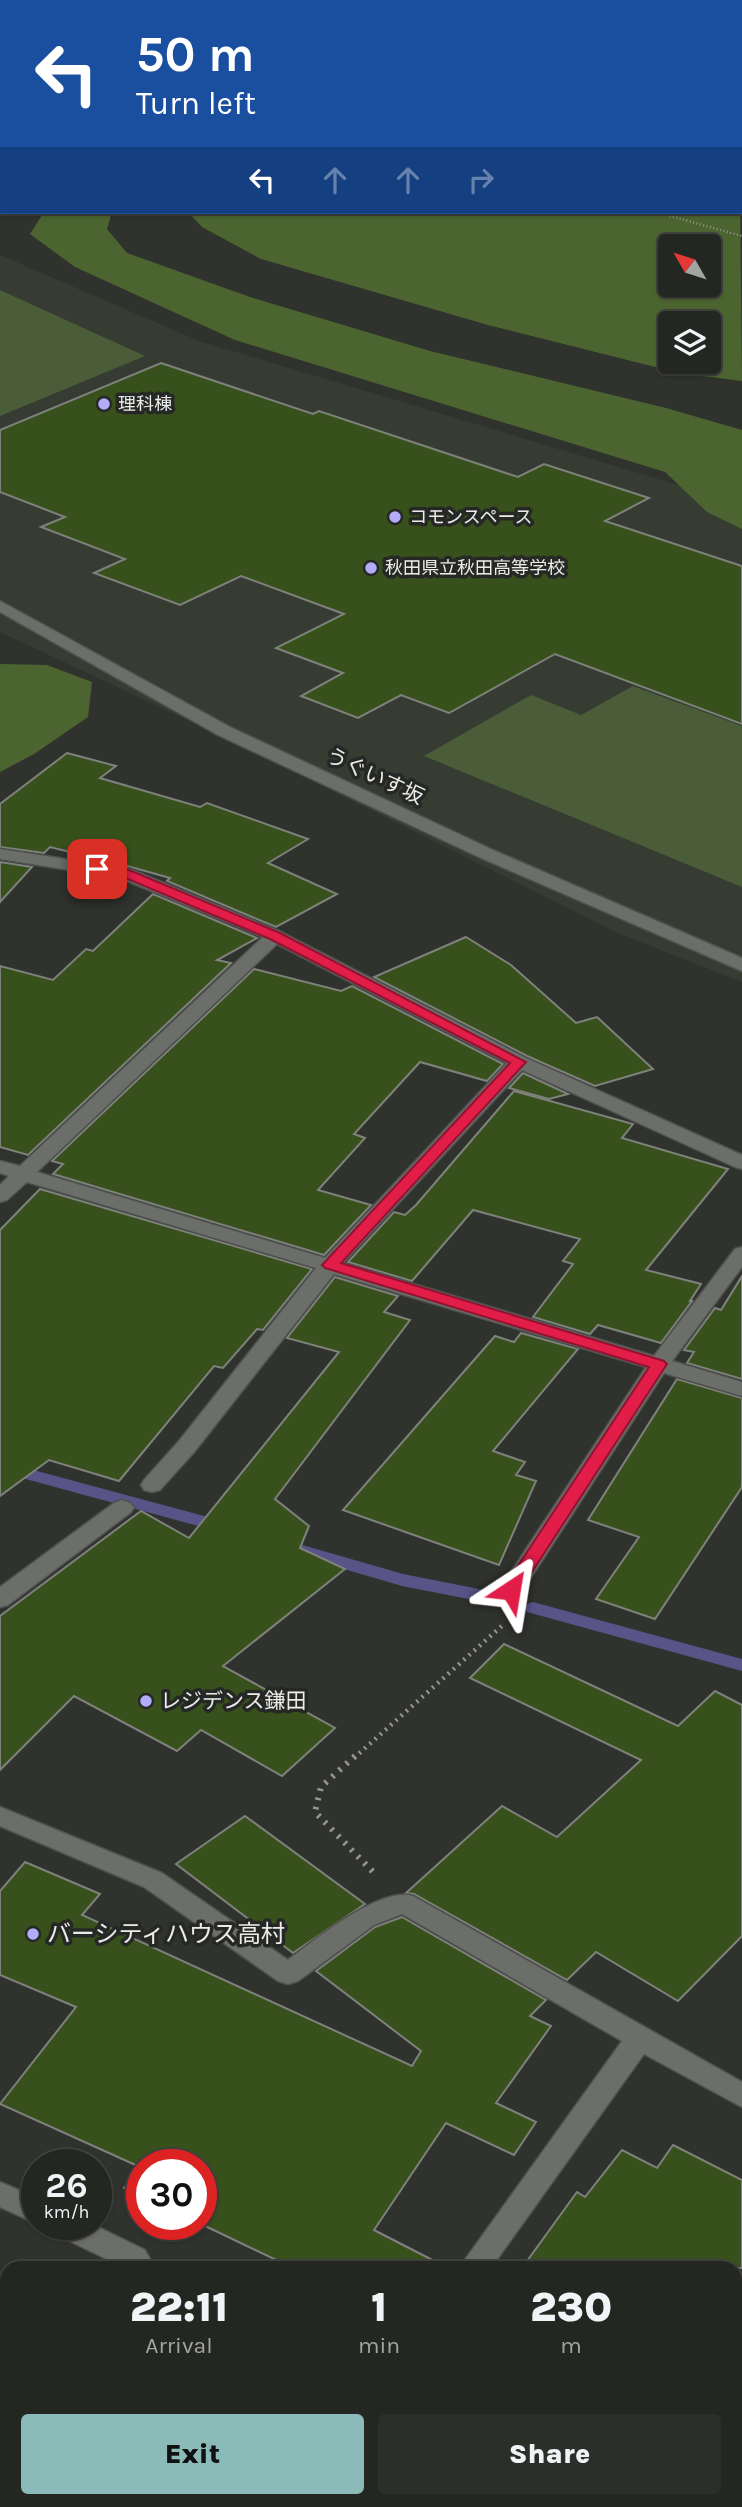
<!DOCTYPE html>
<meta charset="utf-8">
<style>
body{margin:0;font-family:Karla,"Noto Sans JP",sans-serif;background:#2c2e2a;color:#f1f3f6;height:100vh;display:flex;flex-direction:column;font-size:26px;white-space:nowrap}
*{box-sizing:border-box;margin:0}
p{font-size:23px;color:#a3a5a5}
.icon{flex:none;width:38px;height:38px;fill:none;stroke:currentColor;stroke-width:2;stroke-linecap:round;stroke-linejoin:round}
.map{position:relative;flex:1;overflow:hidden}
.drawer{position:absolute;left:0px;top:2261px;width:742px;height:247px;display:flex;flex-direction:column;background:#242622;border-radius:21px 21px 0 0;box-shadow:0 2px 5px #0004,0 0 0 2px #414340}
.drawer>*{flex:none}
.top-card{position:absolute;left:0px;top:0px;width:742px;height:214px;box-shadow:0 2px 5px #0004,0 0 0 2px #414340;background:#1a4fa0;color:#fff;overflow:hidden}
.needle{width:46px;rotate:309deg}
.fabs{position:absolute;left:658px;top:234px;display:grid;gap:14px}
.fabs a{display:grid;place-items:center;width:63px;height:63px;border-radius:7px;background:#242622;box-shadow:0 2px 5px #0004,0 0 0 2px #414340;font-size:35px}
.speed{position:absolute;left:21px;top:2149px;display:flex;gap:14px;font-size:35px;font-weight:700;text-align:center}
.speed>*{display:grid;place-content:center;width:91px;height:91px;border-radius:50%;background:#242622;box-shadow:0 2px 5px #0004,0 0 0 2px #414340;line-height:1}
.speed small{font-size:18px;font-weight:400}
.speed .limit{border:10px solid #d22;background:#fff;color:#111}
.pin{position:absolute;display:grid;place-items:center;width:60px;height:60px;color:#fff;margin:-30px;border-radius:14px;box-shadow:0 4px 10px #0006}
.me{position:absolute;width:77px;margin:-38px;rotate:33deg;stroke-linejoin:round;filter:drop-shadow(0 0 5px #0008)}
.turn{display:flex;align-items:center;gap:24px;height:147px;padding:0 21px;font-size:32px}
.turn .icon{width:91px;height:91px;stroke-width:2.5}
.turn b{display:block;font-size:49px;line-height:60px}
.lanes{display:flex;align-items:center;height:66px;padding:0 21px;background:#0003;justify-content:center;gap:35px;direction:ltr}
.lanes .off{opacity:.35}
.eta{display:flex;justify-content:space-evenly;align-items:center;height:119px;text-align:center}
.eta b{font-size:42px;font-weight:800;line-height:49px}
.button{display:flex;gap:14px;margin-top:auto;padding:14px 21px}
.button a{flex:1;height:80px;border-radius:7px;background:#8bbbb9;color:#111;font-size:28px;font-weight:800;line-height:80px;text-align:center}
.button a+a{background:#2c2e2a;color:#f1f3f6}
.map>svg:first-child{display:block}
.built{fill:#373c33}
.green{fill:#4a5c38}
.forest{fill:#4c6530;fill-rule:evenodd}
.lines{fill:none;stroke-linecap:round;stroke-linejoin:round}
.stream{fill:#595488;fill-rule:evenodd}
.building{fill:#38511c;stroke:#7f817d;stroke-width:2}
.lane-casing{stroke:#4f514e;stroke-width:3}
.street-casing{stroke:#4f514e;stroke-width:3}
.primary-casing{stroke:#4f514e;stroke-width:3}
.path-far2{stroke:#959693;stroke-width:2.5;stroke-dasharray:1 2.5;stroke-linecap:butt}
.path-far1{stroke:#959693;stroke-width:4.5;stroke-dasharray:2 5;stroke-linecap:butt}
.path{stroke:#959693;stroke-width:6;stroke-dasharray:2.5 7;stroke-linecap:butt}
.lane{fill:#6c6e6a;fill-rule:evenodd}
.street{fill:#6c6e6a;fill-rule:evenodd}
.primary{fill:#918db8;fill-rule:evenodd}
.route{fill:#e11d48;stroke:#92132f;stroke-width:2}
.poi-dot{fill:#b3adf9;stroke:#262825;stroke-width:2.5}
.labels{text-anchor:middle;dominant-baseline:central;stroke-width:7;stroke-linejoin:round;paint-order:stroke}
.far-poi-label{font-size:18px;fill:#ebecea;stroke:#262825;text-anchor:start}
.street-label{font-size:21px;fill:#ebecea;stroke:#262825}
.poi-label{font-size:21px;fill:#ebecea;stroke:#262825;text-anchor:start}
.near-poi-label{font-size:24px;fill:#ebecea;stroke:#262825;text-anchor:start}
</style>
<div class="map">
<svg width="742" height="2507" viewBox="0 0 742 2507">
<rect width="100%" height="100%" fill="#30322e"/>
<!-- built -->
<path class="built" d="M 0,255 L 199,341 L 742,504 L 742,982 L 616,932 L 234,742 L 0,632 Z"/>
<!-- green -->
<g class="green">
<path d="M 0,290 L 145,356 L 0,416 Z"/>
<path d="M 633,686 L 742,726 L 742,887 L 424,756 L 531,695 L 581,715 Z"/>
</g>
<!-- forest -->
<g class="forest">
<path d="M 740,196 L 742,381 L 679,373 L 488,325 L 261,259 L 202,227 L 188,212 L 740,212 ZM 670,247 L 709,247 L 709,285 L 670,285 ZM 670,324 L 709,324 L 709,362 L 670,362 Z"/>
<path d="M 44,212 L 112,212 L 107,229 L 127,253 L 250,297 L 430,351 L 666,408 L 742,430 L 742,529 L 707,512 L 665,472 L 235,340 L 75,267 L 30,234 Z"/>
<path d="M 0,664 L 47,665 L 92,682 L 88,717 L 34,754 L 0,772 Z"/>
</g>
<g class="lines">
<!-- stream -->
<g class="stream">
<path d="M 0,1461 L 230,1523 L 233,1527 L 230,1531 L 224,1533 L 0,1472 Z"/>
<path d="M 292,1542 L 403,1574 L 489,1591 L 495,1593 L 498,1597 L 495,1601 L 489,1603 L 402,1586 L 286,1552 L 283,1548 L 286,1544 Z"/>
<path d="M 533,1602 L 742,1659 L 742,1671 L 527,1612 L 524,1608 L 527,1604 Z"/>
</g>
</g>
<!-- building -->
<g class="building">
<path d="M 161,363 L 313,414 L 319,411 L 518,477 L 544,464 L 649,498 L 605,521 L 742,566 L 742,724 L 555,654 L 449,713 L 401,695 L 358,718 L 301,696 L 343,673 L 276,648 L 344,614 L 241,576 L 180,605 L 94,573 L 125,559 L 41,527 L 65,517 L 0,492 L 0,430 Z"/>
<path d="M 67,753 L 116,766 L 100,778 L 200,807 L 207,803 L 308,839 L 268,863 L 337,894 L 276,927 L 167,881 L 170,878 L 131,867 L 50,847 L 44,853 L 0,847 L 0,804 Z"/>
<path d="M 0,862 L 32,867 L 0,902 Z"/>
<path d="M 153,894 L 257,938 L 217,960 L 231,963 L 28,1155 L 0,1147 L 0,966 L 53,980 L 86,949 L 93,951 Z"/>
<path d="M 466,937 L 511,965 L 576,1023 L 597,1017 L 653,1069 L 595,1086 L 527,1056 L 374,977 Z"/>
<path d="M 254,969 L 341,991 L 352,986 L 503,1064 L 487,1081 L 420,1062 L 354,1134 L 365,1138 L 318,1190 L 371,1205 L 324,1255 L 53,1174 L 63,1164 L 52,1161 Z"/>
<path d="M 523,1073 L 568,1094 L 549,1099 L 509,1088 Z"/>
<path d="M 514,1091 L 633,1124 L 622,1138 L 728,1169 L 646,1270 L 701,1284 L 690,1301 L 692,1301 L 661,1343 L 598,1325 L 590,1334 L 533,1317 L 573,1264 L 563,1261 L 580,1239 L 473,1210 L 412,1281 L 348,1262 L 394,1212 L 405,1215 L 416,1205 Z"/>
<path d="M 40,1189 L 312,1269 L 263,1330 L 257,1329 L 223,1368 L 214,1366 L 119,1481 L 49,1460 L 0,1496 L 0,1230 Z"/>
<path d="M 742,1276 L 742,1379 L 687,1363 L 694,1352 L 684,1350 L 715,1308 L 721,1310 Z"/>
<path d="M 335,1277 L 398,1296 L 384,1312 L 410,1320 L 275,1499 L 309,1526 L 300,1548 L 345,1569 L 223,1666 L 335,1728 L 282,1776 L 201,1730 L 177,1751 L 74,1696 L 0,1770 L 0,1616 L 141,1511 L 189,1538 L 339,1352 L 287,1338 Z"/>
<path d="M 521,1333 L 578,1349 L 493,1451 L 525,1462 L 516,1475 L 536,1481 L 499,1565 L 343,1510 L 495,1336 L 514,1342 Z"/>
<path d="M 677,1379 L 742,1398 L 742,1487 L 655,1619 L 596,1599 L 639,1537 L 588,1520 Z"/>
<path d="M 504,1644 L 678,1726 L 715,1691 L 742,1705 L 742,1936 L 678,2001 L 596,1952 L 567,1980 L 414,1894 L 406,1893 L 502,1806 L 557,1837 L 641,1760 L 470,1678 Z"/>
<path d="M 245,1816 L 365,1904 L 293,1953 L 176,1864 Z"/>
<path d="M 25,1862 L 100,1894 L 82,1915 L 412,2066 L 421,2051 L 316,1971 L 375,1927 L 402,1917 L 546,2000 L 530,2016 L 551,2026 L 496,2103 L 536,2122 L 514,2155 L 446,2123 L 374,2230 L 448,2268 L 293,2268 L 201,2224 L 201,2165 L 142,2165 L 142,2196 L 124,2188 L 140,2167 L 0,2104 L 76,2007 L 0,1975 L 0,1891 Z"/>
<path d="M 673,2145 L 742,2180 L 742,2268 L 522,2268 L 577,2192 L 585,2197 L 622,2150 L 657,2168 Z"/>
</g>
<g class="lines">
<defs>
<g id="lane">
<rect x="588" y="0" width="10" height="2"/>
<rect x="740" y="72" width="2" height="6"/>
</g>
<g id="street">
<rect x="293" y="0" width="10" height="2"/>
<rect x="0" y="165" width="2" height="8"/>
<path d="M 0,601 L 230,727 L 493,850 L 742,958 L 742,971 L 481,858 L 218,735 L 0,612 Z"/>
<path d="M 0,849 L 130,869 L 281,932 L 526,1058 L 742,1155 L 742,1169 L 735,1167 L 522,1070 L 343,1263 L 654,1356 L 735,1249 L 742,1247 L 742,1267 L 672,1361 L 742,1382 L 742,1396 L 664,1373 L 519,1596 L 511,1598 L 503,1596 L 499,1590 L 503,1584 L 646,1367 L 334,1274 L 195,1451 L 160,1490 L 152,1492 L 144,1490 L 141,1485 L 144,1480 L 179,1441 L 316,1268 L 27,1182 L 7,1200 L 0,1202 L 0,1185 L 9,1176 L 0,1173 L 0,1161 L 20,1166 L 263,937 L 120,878 L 0,859 ZM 277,944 L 507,1063 L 325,1258 L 37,1172 Z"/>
<path d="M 122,1500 L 130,1503 L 134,1508 L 130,1513 L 8,1605 L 0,1607 L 0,1587 L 114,1503 Z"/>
<path d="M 0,1807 L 162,1873 L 288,1960 C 315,1940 380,1886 413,1896 L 742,2082 L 742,2107 L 644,2054 L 491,2268 L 459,2268 L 622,2041 L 402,1914 L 374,1925 L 298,1981 L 288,1984 L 278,1981 L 144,1887 L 0,1826 Z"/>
<path d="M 0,2182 L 37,2198 L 37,2224 L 0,2207 Z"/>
<path d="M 48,2224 L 92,2224 L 145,2250 L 150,2259 L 145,2268 L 125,2268 L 53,2233 Z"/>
<path d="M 735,2436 L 742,2439 L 742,2469 L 735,2466 Z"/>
</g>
<g id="primary">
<path d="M 153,0 L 168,0 L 169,2 L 154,2 Z"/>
<path d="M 740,171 L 742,171 L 742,179 L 740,178 Z"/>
</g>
</defs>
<!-- lane casing -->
<use href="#lane" class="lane-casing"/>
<!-- street casing -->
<use href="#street" class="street-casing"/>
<!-- primary casing -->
<use href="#primary" class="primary-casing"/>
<!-- path-far2 -->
<g class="path-far2">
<path d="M 108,2 L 115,0"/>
<path d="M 656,212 L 742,236"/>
</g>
<!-- path-far1 -->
<path class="path-far1" d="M 354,1758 L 504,1624"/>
<!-- path -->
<path class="path" d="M 355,1756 L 321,1787 L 315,1812 L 374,1873"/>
<!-- lane -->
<use href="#lane" class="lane"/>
<!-- street -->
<use href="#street" class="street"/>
<!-- primary -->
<use href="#primary" class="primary"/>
</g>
<!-- route -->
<path class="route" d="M 97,865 L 129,870 L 280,933 L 526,1062 L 341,1263 L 664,1361 L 667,1364 L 517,1595 L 505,1595 L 502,1590 L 649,1367 L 325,1268 L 322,1265 L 510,1063 L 270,939 L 121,876 L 93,872 L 93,866 Z"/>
<!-- markers -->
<g class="poi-dot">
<circle cx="104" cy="404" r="7"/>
<circle cx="395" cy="517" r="7"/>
<circle cx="371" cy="568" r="7"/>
<circle cx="146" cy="1701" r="7"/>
<circle cx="33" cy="1934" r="7"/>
</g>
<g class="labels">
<!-- far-poi labels -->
<g class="far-poi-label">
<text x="118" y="404">理科棟</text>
<text x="409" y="517">コモンスペース</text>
<text x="385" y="568">秋田県立秋田高等学校</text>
</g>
<!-- street labels -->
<g class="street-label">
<text transform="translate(375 776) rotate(25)">うぐいす坂</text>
</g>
<!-- poi labels -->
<g class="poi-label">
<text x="160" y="1701">レジデンス鎌田</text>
</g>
<!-- near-poi labels -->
<g class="near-poi-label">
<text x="47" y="1934">バーシティハウス高村</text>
</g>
</g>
</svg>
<div class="fabs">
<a><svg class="needle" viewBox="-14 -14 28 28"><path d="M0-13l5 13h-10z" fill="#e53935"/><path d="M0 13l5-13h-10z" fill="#a3a5a5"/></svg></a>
<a><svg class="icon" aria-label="layers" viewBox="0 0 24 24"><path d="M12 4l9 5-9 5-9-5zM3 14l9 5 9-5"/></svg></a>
</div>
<div class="speed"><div>26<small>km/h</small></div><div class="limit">30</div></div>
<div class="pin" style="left:97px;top:869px;background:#d93025"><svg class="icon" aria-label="arrive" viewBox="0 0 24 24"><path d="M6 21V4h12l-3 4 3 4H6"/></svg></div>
<svg class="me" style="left:511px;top:1590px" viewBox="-20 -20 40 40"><path d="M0-17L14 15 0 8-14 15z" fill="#e11d48" stroke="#fff" stroke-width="4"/></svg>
<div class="top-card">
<div class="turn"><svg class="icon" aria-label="left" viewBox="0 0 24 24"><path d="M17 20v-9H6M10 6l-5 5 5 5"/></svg><div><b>50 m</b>Turn left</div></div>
<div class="lanes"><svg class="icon" aria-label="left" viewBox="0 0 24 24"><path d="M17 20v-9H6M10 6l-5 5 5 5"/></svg><svg class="icon off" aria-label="ahead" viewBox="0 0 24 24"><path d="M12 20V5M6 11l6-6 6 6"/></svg><svg class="icon off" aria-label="ahead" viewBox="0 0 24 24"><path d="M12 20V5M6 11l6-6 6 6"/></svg><svg class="icon off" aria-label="right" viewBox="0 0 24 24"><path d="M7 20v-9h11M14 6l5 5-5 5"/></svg></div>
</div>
<section class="drawer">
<div class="eta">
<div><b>22:11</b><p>Arrival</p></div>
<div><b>1</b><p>min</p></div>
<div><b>230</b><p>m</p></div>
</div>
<div class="button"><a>Exit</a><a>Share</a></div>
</section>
</div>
